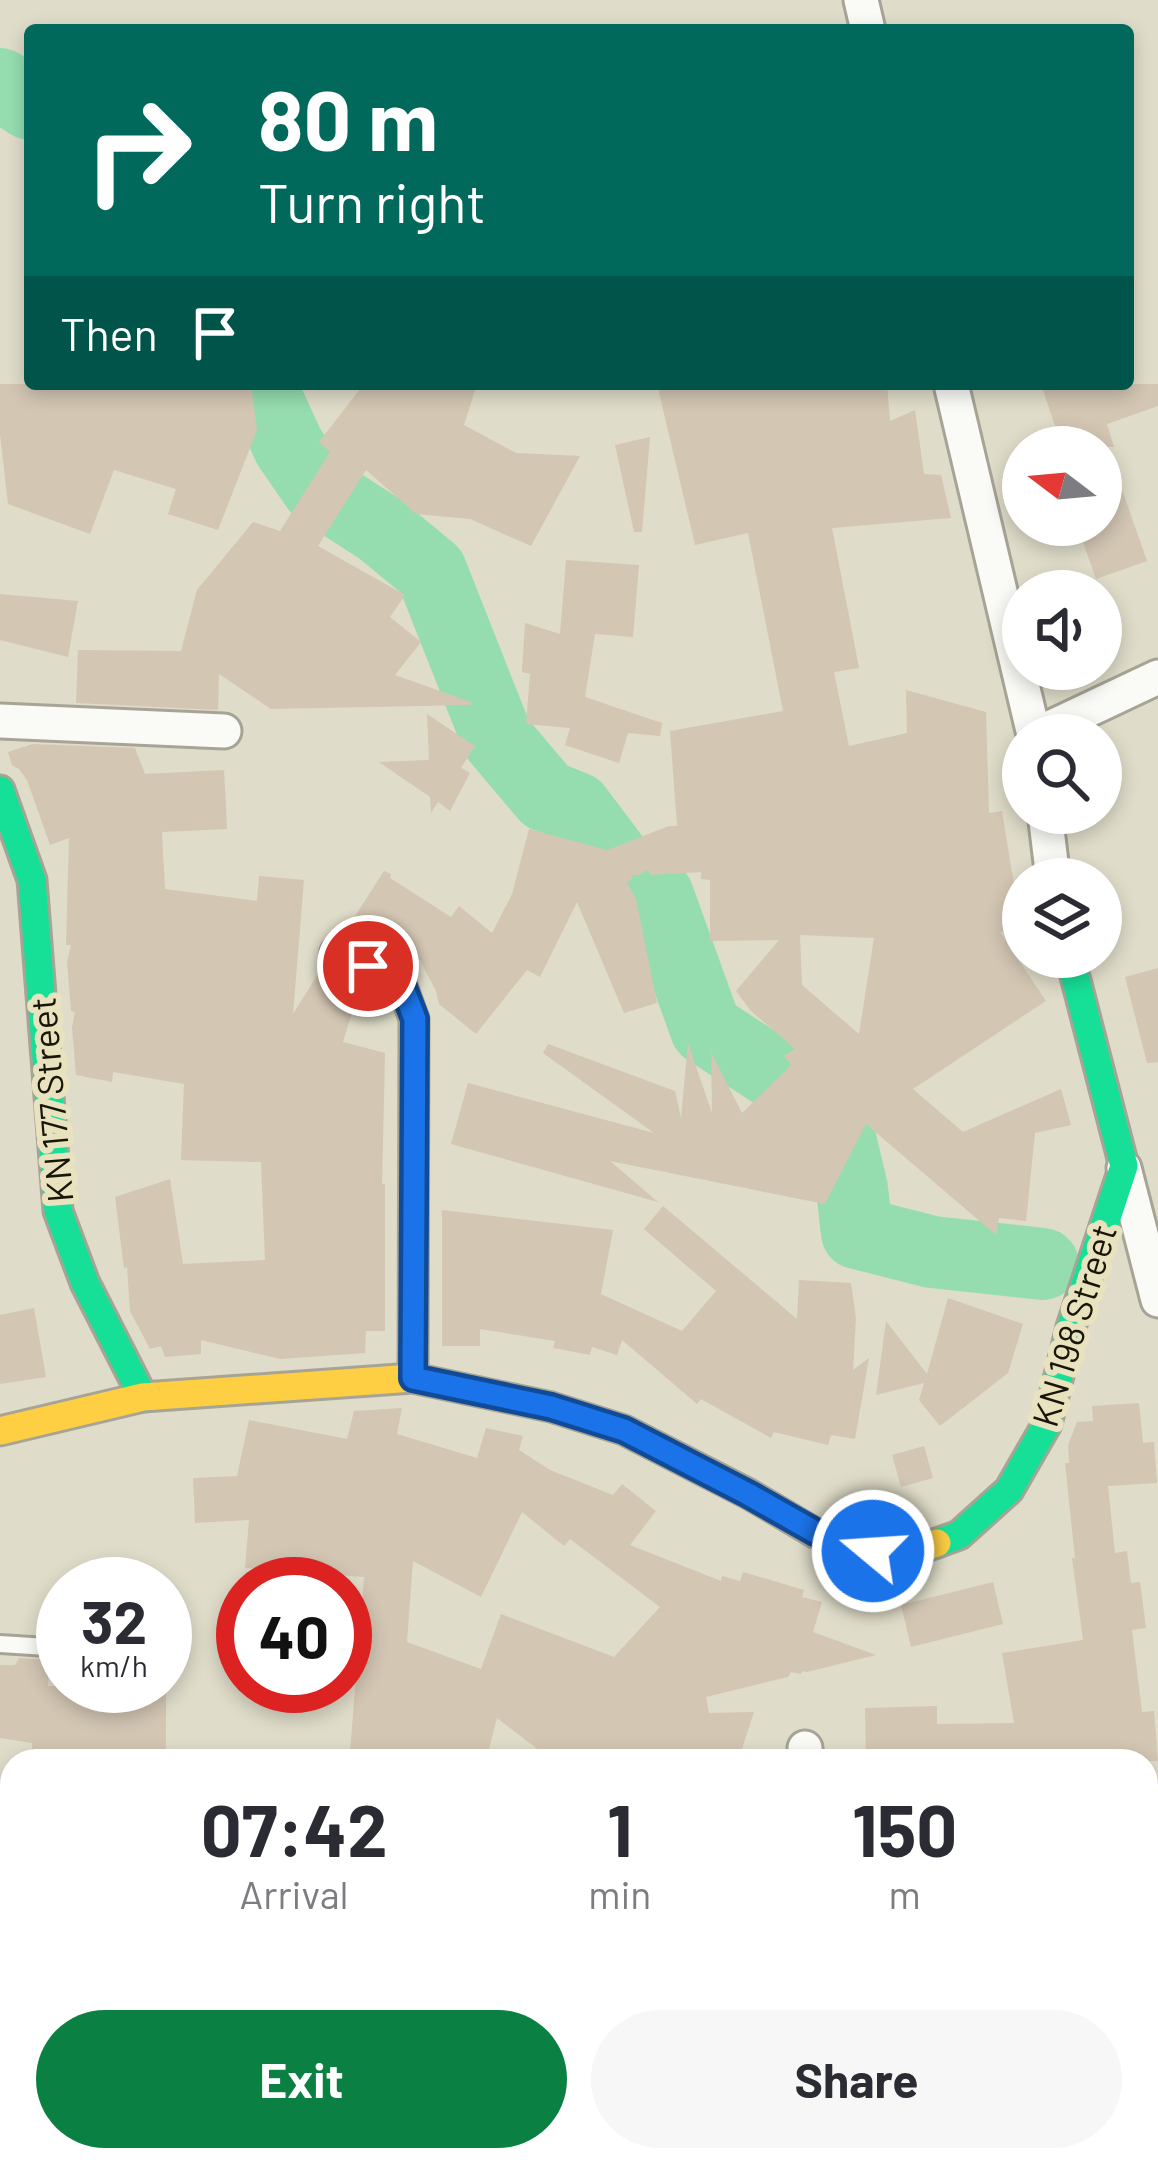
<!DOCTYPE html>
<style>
body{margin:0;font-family:Barlow,sans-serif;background:#f7f7f7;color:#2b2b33;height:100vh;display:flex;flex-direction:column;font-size:45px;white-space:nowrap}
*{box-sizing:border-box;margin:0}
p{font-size:39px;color:#7c7c81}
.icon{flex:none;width:66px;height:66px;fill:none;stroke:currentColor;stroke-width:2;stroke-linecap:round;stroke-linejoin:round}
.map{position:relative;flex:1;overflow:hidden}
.panel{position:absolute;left:0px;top:1749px;width:1158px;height:423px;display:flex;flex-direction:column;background:#fff;border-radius:36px 36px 0 0;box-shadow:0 6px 18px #0003}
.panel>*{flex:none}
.banner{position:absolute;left:24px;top:24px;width:1110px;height:366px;border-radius:12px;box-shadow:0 6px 18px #0003;background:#00695c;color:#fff;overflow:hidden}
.needle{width:78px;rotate:286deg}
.fabs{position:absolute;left:1002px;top:426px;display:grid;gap:24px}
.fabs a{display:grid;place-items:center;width:120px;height:120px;border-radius:50%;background:#fff;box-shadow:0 6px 18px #0003;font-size:60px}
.speed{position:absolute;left:36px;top:1557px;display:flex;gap:24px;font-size:60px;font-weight:700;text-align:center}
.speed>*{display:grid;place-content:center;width:156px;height:156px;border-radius:50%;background:#fff;box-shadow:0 6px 18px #0003;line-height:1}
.speed small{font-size:30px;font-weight:400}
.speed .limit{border:18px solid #d22;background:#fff;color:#111}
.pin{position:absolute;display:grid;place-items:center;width:102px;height:102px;color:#fff;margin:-51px;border:6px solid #fff;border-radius:50%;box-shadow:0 3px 12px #0007}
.me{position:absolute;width:132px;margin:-66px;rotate:288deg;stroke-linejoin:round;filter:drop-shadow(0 0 9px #0008)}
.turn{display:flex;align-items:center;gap:42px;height:252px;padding:0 36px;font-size:54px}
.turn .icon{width:156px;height:156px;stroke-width:2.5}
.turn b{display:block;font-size:84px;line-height:102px}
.then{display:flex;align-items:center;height:114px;padding:0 36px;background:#0003;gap:24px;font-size:45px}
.eta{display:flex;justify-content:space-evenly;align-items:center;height:204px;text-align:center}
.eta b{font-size:72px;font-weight:700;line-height:84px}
.button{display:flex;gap:24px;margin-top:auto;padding:24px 36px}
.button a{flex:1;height:138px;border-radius:72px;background:#0b8043;color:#fff;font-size:48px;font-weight:700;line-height:138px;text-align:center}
.button a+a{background:#f7f7f7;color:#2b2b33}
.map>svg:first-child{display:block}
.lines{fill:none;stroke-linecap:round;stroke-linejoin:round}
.river{stroke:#95ddaf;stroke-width:72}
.building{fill:#d3c6b3;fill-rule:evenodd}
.lane-casing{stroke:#a7a496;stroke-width:22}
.street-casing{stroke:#a7a496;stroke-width:39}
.fast-casing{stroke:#a7a496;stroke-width:33}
.slow-casing{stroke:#a7a496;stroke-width:33}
.lane{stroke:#fafaf7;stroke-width:16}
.street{stroke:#fafaf7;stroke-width:33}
.fast{stroke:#16e098;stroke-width:27}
.slow{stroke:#ffcf43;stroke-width:27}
.route-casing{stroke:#114b97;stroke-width:30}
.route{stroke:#1a73e8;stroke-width:21}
.labels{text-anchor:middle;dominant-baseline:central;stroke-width:12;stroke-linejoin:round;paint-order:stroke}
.street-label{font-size:36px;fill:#181509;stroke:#e9e2bf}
</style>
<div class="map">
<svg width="1158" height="2170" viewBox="0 0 1158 2170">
<rect width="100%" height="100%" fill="#dfdcc9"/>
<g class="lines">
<!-- river -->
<g class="river">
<path d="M 0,84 L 30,104"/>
<path d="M 260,384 L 289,447 L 318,489 L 380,529 L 431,571 L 497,738 L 546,796 L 576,808 L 622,869 L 658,896 L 706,1029 L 783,1079 L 839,1134 L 852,1189 L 857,1233 L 932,1252 L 1043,1264"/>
</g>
</g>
<!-- building -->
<g class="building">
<path d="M 0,384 L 251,384 L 257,430 L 218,530 L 168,514 L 176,489 L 114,470 L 90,534 L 8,504 L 0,434 Z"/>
<path d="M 364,384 L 477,384 L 464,425 L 516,453 L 580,456 L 531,546 L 470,519 L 416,514 L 366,470 L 318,546 L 405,595 L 390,617 L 421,642 L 395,675 L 471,702 L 471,705 L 271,709 L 219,674 L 218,710 L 76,703 L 78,650 L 181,651 L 197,590 L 253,522 L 280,531 L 330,452 L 319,442 Z"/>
<path d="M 657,384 L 808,384 L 808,389 L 887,384 L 890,421 L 915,410 L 924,474 L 941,475 L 951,518 L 832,528 L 859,668 L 834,672 L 849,746 L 907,733 L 906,690 L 986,712 L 989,813 L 1002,811 L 1021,928 L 1000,932 L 1046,1001 L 913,1089 L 963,1132 L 1061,1089 L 1071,1125 L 1035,1133 L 1026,1221 L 999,1218 L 996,1235 L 866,1124 L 825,1204 L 610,1161 L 658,1202 L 451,1144 L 468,1083 L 654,1133 L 543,1053 L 548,1044 L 675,1091 L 681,1118 L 688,1043 L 712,1113 L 711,1052 L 742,1113 L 791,1065 L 784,1056 L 795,1049 L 751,1011 L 736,991 L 779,940 L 710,941 L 710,880 L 701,879 L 701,872 L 651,875 L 647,870 L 639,875 L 631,875 L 632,880 L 627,882 L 636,899 L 657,1003 L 624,1013 L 577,902 L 540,977 L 527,970 L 476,1034 L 439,1004 L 436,991 L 420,960 L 348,927 L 384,871 L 391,874 L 390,878 L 451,917 L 459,906 L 492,933 L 512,894 L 529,829 L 607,850 L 669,826 L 677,826 L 670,731 L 783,711 L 748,533 L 695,545 ZM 800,935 L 874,938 L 859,1034 L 802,985 Z"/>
<path d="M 1041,384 L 1158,384 L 1158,406 L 1107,424 L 1114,447 L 1107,447 L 1147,561 L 1096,579 L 1077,525 L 1101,525 L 1101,447 L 1062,447 Z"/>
<path d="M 650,437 L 642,532 L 634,532 L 615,445 Z"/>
<path d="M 566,560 L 639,565 L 633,637 L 595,634 L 585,697 L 662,723 L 660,736 L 628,733 L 619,763 L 565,745 L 570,728 L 526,724 L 530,674 L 522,672 L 525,623 L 560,634 Z"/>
<path d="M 0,594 L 78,601 L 68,657 L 0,640 Z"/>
<path d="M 427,714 L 475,746 L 461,768 L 470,773 L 450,811 L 438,802 L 431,813 L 430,797 L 379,762 L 429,760 Z"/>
<path d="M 33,744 L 135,748 L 145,774 L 224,770 L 227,829 L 162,832 L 165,889 L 257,901 L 259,876 L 304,880 L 293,1014 L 318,974 L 358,993 L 343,1042 L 385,1053 L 382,1184 L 385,1184 L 385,1331 L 366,1331 L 365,1353 L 280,1359 L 201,1340 L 201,1354 L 165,1357 L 161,1346 L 150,1349 L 130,1311 L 127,1267 L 124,1268 L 115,1197 L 170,1179 L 183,1264 L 265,1260 L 261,1162 L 181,1160 L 184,1084 L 113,1072 L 112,1082 L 76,1075 L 72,1028 L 75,1012 L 71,1011 L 67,962 L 71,945 L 66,945 L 69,838 L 50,845 L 27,780 L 19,769 L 12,765 L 8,752 Z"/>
<path d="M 1158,968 L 1158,1062 L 1147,1063 L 1125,977 Z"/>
<path d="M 663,1206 L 797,1319 L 799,1280 L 851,1283 L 856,1318 L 853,1370 L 869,1358 L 855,1439 L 831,1435 L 828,1445 L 774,1432 L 771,1438 L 701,1399 L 697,1404 L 622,1340 L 617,1355 L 592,1347 L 590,1355 L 553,1348 L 555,1341 L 480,1329 L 480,1346 L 442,1346 L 442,1210 L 613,1230 L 601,1294 L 682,1331 L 716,1291 L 644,1229 Z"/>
<path d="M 948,1298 L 1023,1324 L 1008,1373 L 940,1426 L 919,1400 L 924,1383 L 876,1395 L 886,1321 L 927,1374 Z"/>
<path d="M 34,1308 L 46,1377 L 0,1384 L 0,1315 Z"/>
<path d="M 1139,1403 L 1143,1443 L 1154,1442 L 1157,1483 L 1108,1486 L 1115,1553 L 1127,1551 L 1131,1583 L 1140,1582 L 1146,1628 L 1132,1630 L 1142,1712 L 1154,1711 L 1158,1761 L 866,1761 L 865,1708 L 937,1706 L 937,1724 L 1014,1723 L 1002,1653 L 1083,1640 L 1072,1558 L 1075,1558 L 1065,1463 L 1069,1463 L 1068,1445 L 1077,1422 L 1093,1421 L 1092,1406 Z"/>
<path d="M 402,1408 L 397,1434 L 477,1458 L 486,1428 L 523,1436 L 519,1450 L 550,1470 L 613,1495 L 622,1484 L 656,1511 L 630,1545 L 721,1581 L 722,1576 L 740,1581 L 743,1572 L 804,1590 L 802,1597 L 822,1602 L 813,1632 L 876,1655 L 807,1672 L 802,1671 L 801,1674 L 791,1672 L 788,1677 L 706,1697 L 709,1713 L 754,1712 L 738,1761 L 553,1761 L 497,1718 L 486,1761 L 410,1761 L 411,1757 L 350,1752 L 364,1577 L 245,1568 L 249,1520 L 195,1523 L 193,1478 L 237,1476 L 249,1420 L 347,1439 L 354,1411 ZM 522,1512 L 564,1546 L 570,1539 L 660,1607 L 614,1657 L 501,1614 L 481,1669 L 407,1642 L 413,1561 L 481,1597 Z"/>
<path d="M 924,1446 L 933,1478 L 901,1487 L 892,1455 Z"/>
<path d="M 993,1582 L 1003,1624 L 911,1647 L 901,1605 Z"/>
<path d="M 19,1658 L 49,1660 L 48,1686 L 166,1686 L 166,1761 L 32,1761 L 32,1743 L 0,1738 L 0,1665 L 15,1665 Z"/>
</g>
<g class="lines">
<defs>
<path id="lane" d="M 0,1644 L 63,1648"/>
<g id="street">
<path d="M 861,0 L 868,30"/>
<path d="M 951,384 L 1034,735"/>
<path d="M 0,721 L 224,731"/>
<path d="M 1035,735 L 1158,677"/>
<path d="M 1045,813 L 1053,879"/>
<path d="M 1124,1168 L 1158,1300"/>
<path d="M 805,1748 L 806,1761"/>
<path d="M 439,2160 L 464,2170"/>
<path d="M 111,2170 L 135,2160"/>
<path d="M 762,2170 L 767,2160"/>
</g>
<g id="fast">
<path d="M 0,790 L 32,880 L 58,1211 L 85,1283 L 143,1397"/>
<path d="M 937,1543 L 959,1535 L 1009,1490 L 1047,1424 L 1071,1327 L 1124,1166 L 1070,957"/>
</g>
<g id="slow">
<path d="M 335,952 L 400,980 L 414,1019 L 413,1378"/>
<path d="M 0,1431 L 143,1397 L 413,1378 L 551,1407 L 624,1430 L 749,1494 L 815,1533 L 873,1551 L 913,1551 L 937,1543"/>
</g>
</defs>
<!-- lane casing -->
<use href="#lane" class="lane-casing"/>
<!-- street casing -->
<use href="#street" class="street-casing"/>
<!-- fast casing -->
<use href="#fast" class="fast-casing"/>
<!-- slow casing -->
<use href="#slow" class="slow-casing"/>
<!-- lane -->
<use href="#lane" class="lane"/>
<!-- street -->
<use href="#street" class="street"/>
<!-- fast -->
<use href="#fast" class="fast"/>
<!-- slow -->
<use href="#slow" class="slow"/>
</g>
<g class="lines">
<defs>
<path id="route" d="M 368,966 L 400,980 L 415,1019 L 413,1378 L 551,1407 L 624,1430 L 748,1494 L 815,1532 L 873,1551"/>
</defs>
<!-- route casing -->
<use href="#route" class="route-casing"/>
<!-- route -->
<use href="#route" class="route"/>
</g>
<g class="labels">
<!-- street labels -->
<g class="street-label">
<text transform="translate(50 1100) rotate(-95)">KN 177 Street</text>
<text transform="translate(1073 1325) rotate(-73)">KN 198 Street</text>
</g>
</g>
</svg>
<div class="fabs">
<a><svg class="needle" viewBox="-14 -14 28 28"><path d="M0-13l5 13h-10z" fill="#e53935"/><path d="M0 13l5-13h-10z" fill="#7c7c81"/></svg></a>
<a><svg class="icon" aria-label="sound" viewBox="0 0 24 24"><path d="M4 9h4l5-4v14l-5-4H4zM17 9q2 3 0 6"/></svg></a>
<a><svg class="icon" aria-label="search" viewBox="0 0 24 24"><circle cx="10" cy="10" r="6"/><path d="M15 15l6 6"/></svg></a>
<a><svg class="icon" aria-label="layers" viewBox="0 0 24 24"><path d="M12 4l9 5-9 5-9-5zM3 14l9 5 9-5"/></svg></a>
</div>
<div class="speed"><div>32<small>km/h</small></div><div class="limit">40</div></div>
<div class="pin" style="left:368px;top:966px;background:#d93025"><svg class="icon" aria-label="arrive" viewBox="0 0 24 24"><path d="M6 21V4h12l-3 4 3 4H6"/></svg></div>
<svg class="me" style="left:873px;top:1551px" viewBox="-20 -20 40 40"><circle r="17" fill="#1a73e8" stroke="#fff" stroke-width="3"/><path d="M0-11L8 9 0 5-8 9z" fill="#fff"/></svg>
<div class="banner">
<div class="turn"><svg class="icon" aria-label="right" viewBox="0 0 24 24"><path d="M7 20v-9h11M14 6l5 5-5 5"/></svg><div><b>80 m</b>Turn right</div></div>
<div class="then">Then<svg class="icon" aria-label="arrive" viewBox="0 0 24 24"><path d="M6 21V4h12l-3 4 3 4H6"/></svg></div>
</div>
<section class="panel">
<div class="eta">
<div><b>07:42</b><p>Arrival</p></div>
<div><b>1</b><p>min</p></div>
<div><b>150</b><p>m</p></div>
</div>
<div class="button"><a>Exit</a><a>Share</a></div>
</section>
</div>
